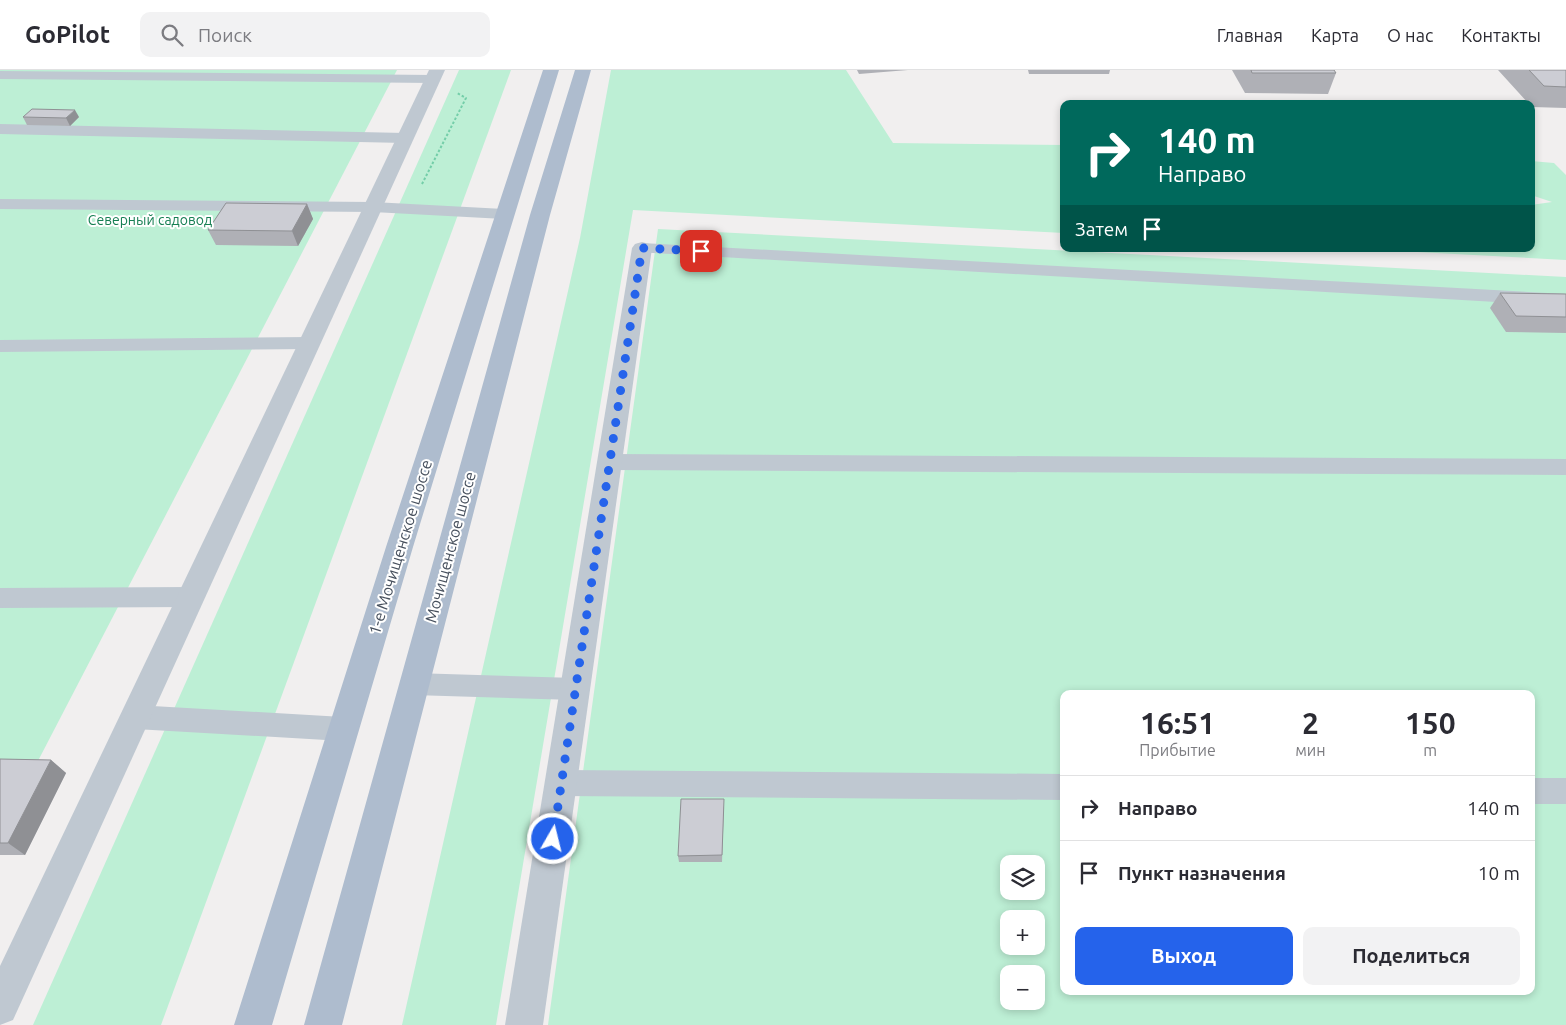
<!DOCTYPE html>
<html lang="ru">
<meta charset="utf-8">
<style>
body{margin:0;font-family:Ubuntu,sans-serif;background:#f2f2f3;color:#2b2b33;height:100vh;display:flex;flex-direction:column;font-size:19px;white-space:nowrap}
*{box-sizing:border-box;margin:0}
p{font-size:16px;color:#7c7c81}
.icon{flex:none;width:28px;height:28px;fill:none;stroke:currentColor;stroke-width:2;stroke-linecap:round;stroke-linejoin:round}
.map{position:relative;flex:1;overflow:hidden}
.drawer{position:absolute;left:1060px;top:620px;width:475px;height:305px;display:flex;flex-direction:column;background:#fff;border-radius:10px;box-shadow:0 2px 8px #0003}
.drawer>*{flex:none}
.top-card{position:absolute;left:1060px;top:30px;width:475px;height:152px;border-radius:10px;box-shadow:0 2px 8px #0003;background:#00695c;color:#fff;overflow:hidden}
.buttons{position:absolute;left:1000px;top:785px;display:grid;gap:10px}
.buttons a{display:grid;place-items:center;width:45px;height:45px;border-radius:10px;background:#fff;box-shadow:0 2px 8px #0003;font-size:25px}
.pin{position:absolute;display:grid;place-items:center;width:42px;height:42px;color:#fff;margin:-21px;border-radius:10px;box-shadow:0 2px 8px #0006}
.me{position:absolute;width:55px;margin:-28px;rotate:8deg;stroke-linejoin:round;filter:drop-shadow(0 0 4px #0008)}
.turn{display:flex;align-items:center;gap:18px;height:105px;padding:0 15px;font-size:22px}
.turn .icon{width:65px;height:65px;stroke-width:2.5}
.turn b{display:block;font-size:35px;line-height:42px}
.then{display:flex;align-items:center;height:48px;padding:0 15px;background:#0003;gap:10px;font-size:19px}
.eta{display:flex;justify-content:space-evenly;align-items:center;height:85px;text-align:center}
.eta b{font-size:30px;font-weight:600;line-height:35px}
.action{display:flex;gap:10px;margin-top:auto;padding:10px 15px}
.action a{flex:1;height:58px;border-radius:10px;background:#2563eb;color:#fff;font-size:20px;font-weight:600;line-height:58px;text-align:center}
.action a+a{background:#f2f2f3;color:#2b2b33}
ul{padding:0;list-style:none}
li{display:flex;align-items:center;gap:15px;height:65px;padding:0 15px;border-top:1px solid #e1e1e2}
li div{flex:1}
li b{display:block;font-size:19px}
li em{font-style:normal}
header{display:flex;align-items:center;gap:30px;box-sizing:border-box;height:70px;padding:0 25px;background:#fff;border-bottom:1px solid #e1e1e2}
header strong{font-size:24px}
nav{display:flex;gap:28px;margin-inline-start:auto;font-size:18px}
.search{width:350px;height:45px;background:#f2f2f3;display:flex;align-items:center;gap:12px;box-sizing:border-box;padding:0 18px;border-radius:10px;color:#7c7c81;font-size:19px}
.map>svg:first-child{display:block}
.green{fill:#bdefd5;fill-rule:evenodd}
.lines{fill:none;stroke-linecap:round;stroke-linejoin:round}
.path{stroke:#74cea9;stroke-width:2;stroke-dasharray:2.5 2;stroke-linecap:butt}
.service{fill:#bfc8d1;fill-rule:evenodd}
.minor{fill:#bfc8d1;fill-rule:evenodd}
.primary{fill:#aebcce;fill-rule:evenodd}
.wall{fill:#afb0b6}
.shaded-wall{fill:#8f9094}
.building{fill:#cccdd4;stroke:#8f9094}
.route{stroke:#2563eb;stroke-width:9;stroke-dasharray:0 16.2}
.labels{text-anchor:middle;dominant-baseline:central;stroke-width:4;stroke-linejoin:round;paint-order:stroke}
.far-park-label{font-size:14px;fill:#167f53;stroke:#fff}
.street-label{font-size:16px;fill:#47505d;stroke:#fff}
</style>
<header>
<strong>GoPilot</strong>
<div class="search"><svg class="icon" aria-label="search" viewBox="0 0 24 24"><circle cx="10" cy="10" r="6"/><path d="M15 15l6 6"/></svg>Поиск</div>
<nav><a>Главная</a><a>Карта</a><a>О нас</a><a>Контакты</a></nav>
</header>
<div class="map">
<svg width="1566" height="955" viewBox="0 0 1566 955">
<rect width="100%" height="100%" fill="#f1efef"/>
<!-- green -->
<g class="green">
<path d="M 0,0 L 397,0 L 0,764 Z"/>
<path d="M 459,0 L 511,0 L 161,955 L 33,955 Z"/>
<path d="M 611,0 L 846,0 L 893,73 L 1064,75 L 1064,163 L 633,140 L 496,955 L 402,955 L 580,168 Z"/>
<path d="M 1531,91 L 1554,93 L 1566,105 L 1566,190 L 1362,179 L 1531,179 L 1531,135 L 1552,132 L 1531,125 Z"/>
<path d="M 658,159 L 1566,207 L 1566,955 L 548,955 ZM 1064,624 L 1531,624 L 1531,921 L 1064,921 ZM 1009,794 L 1036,794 L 1036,821 L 1009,821 ZM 1009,849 L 1036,849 L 1036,876 L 1009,876 ZM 1009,904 L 1036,904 L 1036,931 L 1009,931 Z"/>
</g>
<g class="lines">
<!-- path -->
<path class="path" d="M 422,114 L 466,28 L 457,23"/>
<!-- service -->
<g class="service">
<path d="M 0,1 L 433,5 L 438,6 L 440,9 L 438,12 L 433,13 L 0,9 Z"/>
<path d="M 0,54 L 405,63 L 411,65 L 413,68 L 411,71 L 405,73 L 0,64 Z"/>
<path d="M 0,129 L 373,132 L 504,139 L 510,140 L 513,144 L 510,148 L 504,149 L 373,142 L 0,139 Z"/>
<path d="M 642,173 L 1566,224 L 1566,236 L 636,182 L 633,178 L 636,174 Z"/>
<path d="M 309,267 L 316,269 L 319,273 L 316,277 L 309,279 L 0,282 L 0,270 Z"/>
<path d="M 610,384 L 1566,389 L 1566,405 L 610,400 L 602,398 L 599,392 L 602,386 Z"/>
<path d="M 191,517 L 200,520 L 203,527 L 200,534 L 191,537 L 0,538 L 0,518 Z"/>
<path d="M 413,603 L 575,608 L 584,611 L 588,619 L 584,627 L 575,630 L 413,625 L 404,622 L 400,614 L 404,606 Z"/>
<path d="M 135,635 L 343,647 L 353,650 L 357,659 L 353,668 L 343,671 L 135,659 L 125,655 L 121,647 L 125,639 Z"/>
<path d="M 561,700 L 1064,704 L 1064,730 L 561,726 L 551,722 L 547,713 L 551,704 Z"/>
<rect x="1531" y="708" width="35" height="26"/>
</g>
<!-- minor -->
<g class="minor">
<path d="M 429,0 L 445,0 L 13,950 L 0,955 L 0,896 Z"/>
<path d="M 642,172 L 649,174 L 652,178 L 543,955 L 505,955 L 632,178 L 635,174 Z"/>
</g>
<!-- primary -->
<g class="primary">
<path d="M 543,0 L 559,0 L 413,477 L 272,955 L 234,955 L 386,477 Z"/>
<path d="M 575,0 L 591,0 L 550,145 L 342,955 L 304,955 L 530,145 Z"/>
</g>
</g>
<!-- wall -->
<g class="wall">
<path d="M 857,0 L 908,0 L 859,4 Z"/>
<path d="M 1028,0 L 1110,0 L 1109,4 L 1029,4 Z"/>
<path d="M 1232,0 L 1334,0 L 1336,3 L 1328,24 L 1245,23 Z"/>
<path d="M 1498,0 L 1566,0 L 1566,38 L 1532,37 L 1531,34 L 1529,34 Z"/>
<path d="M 23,47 L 79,47 L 70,56 L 27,55 Z"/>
<path d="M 307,134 L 313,149 L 298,176 L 216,175 L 208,160 Z"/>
<path d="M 1500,223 L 1566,224 L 1566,263 L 1506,262 L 1490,238 Z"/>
<path d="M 0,689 L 51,690 L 66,703 L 25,785 L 0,785 Z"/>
<path d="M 724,736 L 722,792 L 679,792 L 678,786 Z"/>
</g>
<!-- shaded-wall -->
<g class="shaded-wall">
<path d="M 75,40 L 79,47 L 70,56 L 66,48 Z"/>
<path d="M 307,134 L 313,149 L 298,176 L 292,161 Z"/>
<path d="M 51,690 L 66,703 L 25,785 L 8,773 Z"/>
</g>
<!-- building -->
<g class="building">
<path d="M 1251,0 L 1334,0 L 1336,3 L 1252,3 Z"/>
<path d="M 1529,0 L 1566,0 L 1566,17 L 1544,16 Z"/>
<path d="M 32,39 L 75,40 L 66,48 L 23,47 Z"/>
<path d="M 226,133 L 307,134 L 292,161 L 208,160 Z"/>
<path d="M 1500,223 L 1566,224 L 1566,247 L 1516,246 Z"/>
<path d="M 0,689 L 51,690 L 8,773 L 0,773 Z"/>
<path d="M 681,729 L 724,729 L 722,785 L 678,786 Z"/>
</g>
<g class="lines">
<!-- route -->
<path class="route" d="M 553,769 L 642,178 L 701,181"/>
</g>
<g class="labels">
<!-- far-park labels -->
<g class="far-park-label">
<text x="150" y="150">Северный садовод</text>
</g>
<!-- street labels -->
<g class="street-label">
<text transform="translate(400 477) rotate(-73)">1-е Мочищенское шоссе</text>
<text transform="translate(450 477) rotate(-75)">Мочищенское шоссе</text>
</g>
</g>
</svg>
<div class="buttons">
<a><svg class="icon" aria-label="layers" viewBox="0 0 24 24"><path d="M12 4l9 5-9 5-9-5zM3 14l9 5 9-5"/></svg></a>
<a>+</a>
<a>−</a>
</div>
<div class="pin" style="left:701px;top:181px;background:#d93025"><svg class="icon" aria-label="arrive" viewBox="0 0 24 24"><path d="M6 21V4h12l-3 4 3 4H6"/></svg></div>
<svg class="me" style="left:553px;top:769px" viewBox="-20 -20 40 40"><circle r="17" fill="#2563eb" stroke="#fff" stroke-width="3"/><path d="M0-11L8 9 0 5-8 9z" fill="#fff"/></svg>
<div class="top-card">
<div class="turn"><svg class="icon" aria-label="right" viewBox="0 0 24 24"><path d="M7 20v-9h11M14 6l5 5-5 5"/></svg><div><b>140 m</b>Направо</div></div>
<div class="then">Затем<svg class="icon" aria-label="arrive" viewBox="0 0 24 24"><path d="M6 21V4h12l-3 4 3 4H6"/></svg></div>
</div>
<section class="drawer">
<div class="eta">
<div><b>16:51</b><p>Прибытие</p></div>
<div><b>2</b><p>мин</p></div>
<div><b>150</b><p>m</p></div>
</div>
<ul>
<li><svg class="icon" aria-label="right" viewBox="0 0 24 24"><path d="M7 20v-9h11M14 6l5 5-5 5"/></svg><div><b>Направо</b></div><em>140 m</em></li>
<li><svg class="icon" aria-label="arrive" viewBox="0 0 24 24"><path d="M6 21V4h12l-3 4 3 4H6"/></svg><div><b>Пункт назначения</b></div><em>10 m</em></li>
</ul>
<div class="action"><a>Выход</a><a>Поделиться</a></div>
</section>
</div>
